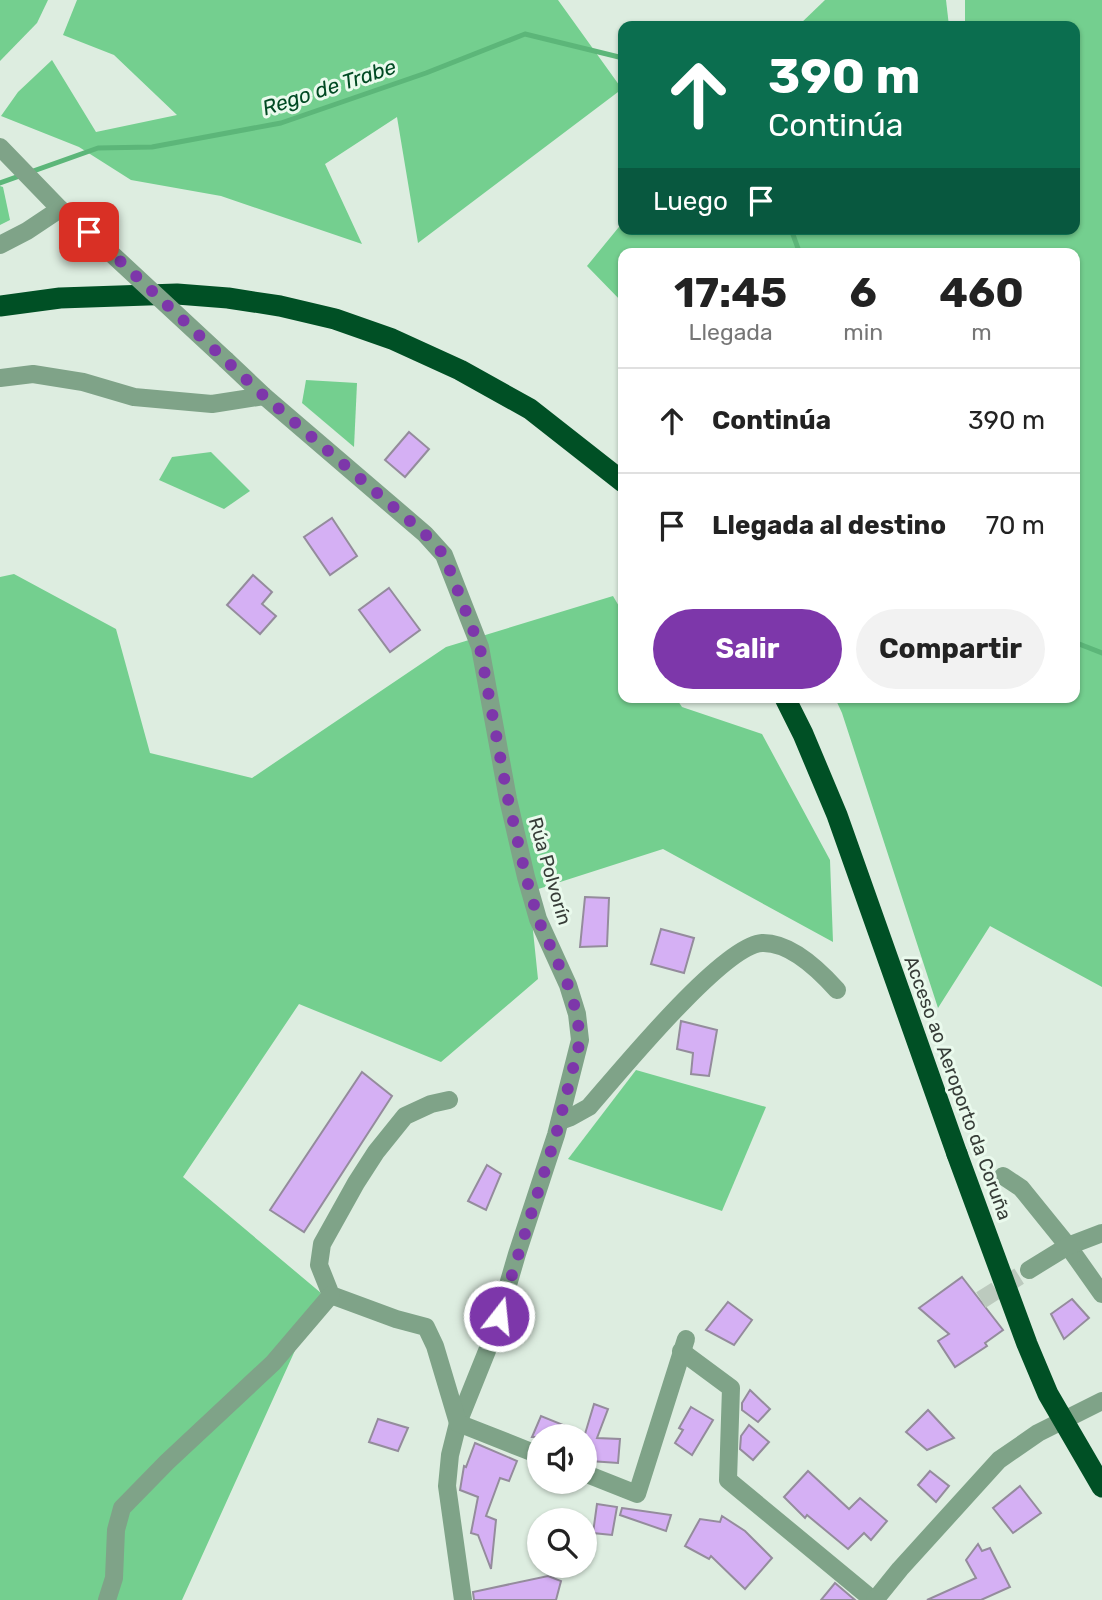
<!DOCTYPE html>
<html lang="es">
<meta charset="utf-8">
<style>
body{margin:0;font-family:Rubik,sans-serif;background:#f2f2f2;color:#222;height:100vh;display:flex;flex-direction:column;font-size:26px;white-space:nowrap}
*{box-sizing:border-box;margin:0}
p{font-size:23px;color:#767676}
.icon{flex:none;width:38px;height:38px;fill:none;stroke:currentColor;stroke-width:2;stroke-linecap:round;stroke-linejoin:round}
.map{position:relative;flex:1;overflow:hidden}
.panel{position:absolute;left:618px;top:248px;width:462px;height:455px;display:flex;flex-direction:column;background:#fff;border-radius:14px;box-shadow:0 2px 5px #0004}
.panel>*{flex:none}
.banner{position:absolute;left:618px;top:21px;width:462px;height:214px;border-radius:14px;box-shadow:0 2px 5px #0004;background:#0b6e4f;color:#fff;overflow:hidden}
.buttons{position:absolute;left:527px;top:1424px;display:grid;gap:14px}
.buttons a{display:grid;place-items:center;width:70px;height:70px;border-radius:50%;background:#fff;box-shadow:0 2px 5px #0004;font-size:35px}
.pin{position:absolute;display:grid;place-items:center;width:60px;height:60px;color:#fff;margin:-30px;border-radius:14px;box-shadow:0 4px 10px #0006}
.me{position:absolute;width:77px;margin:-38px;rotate:16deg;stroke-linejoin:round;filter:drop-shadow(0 0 5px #0008)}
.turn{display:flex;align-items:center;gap:24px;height:147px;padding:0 35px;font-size:32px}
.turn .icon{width:91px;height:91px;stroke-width:2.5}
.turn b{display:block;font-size:49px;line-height:60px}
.then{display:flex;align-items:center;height:66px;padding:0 35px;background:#0003;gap:14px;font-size:26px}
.eta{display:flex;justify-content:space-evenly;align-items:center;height:119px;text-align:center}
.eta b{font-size:42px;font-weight:700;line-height:49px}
.primary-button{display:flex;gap:14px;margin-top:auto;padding:14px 35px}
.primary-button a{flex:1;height:80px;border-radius:42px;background:#7d37aa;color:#fff;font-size:28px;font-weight:700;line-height:80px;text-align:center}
.primary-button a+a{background:#f2f2f2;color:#222}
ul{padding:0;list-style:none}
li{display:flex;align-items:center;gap:21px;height:105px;padding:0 35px;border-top:2px solid #e0e0e0}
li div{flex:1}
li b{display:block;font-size:26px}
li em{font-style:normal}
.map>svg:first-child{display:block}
.forest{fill:#74cf8f}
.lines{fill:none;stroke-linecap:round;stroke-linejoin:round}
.stream{stroke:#5cb679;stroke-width:5}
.building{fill:#d5b0f4;stroke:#948c9c;stroke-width:2}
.minor-tunnel{stroke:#bccabe;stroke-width:18;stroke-dasharray:18 9;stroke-linecap:butt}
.minor{stroke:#7fa388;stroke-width:18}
.highway{stroke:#005025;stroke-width:21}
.minor-bridge{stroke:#7fa388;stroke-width:18}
.highway-bridge{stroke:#005025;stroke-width:21}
.route{stroke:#7d37aa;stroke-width:12;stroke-dasharray:0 21.6}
.labels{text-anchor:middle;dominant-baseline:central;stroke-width:6;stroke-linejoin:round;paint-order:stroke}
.street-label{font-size:19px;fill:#373d38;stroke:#eafaed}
.water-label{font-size:21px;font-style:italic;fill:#014a23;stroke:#eafaed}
</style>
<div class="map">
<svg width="1102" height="1600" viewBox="0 0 1102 1600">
<rect width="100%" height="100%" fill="#ddede0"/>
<!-- forest -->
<g class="forest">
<path d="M 0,0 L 48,0 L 37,23 L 0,61 Z"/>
<path d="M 77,0 L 558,0 L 622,89 L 418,243 L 397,117 L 325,164 L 362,244 L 221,196 L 131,180 L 79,147 L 1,116 L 18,92 L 52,60 L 96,132 L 177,115 L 114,55 L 63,35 Z"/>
<path d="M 825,0 L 946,0 L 949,26 L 798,26 Z"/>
<path d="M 965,0 L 1102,0 L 1102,987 L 990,926 L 938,1008 L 842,713 L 835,698 L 1074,698 L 1074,254 L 623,254 L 623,303 L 587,266 L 623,222 L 623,229 L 1074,229 L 1074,26 L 965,26 Z"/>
<path d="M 0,186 L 3,187 L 10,220 L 0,225 Z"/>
<path d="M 306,380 L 357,383 L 354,447 L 302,403 Z"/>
<path d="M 211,452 L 250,491 L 224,509 L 159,480 L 172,457 Z"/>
<path d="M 14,574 L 116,629 L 150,753 L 252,778 L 446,647 L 613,596 L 623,613 L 623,698 L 676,698 L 682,707 L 762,734 L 830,860 L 833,942 L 663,849 L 529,892 L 538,979 L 441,1062 L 299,1004 L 183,1177 L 321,1293 L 182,1600 L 0,1600 L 0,577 Z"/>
<path d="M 636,1070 L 766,1107 L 722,1211 L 568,1159 Z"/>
</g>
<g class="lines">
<!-- stream -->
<g class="stream">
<path d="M 0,183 L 98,148 L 152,147 L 281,123 L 426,73 L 525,34 L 623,58"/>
<path d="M 791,229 L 800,254"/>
<path d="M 1074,642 L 1102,653"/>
</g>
</g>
<!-- building -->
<g class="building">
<path d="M 409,432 L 429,449 L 405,477 L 385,460 Z"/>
<path d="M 332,518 L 357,556 L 330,575 L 304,537 Z"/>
<path d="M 253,575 L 272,592 L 262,604 L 276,616 L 260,634 L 227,605 Z"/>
<path d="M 389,588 L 420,630 L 390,652 L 359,610 Z"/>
<path d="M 585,897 L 609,898 L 607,946 L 580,947 Z"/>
<path d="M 661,929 L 694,938 L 684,973 L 651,964 Z"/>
<path d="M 681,1021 L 717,1030 L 709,1076 L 691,1074 L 693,1053 L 677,1049 Z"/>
<path d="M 362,1072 L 392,1096 L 304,1232 L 270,1210 Z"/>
<path d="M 487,1165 L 501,1174 L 486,1210 L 468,1201 Z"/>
<path d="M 962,1277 L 1003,1330 L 985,1343 L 987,1346 L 955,1367 L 938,1341 L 949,1334 L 919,1308 Z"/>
<path d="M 1072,1299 L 1089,1318 L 1064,1339 L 1051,1314 Z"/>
<path d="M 728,1302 L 752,1320 L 734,1345 L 706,1330 Z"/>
<path d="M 750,1390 L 770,1409 L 758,1422 L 742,1410 L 742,1403 Z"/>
<path d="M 594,1404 L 608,1409 L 597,1438 L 620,1439 L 618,1463 L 590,1461 L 591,1454 L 584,1452 L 585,1437 L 532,1437 L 541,1416 L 585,1434 Z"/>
<path d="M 691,1407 L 713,1420 L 692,1455 L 675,1443 L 683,1430 L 679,1428 Z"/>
<path d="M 928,1410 L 954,1438 L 927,1450 L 906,1432 Z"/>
<path d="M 378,1419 L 408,1428 L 398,1451 L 369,1442 Z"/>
<path d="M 749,1425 L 769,1442 L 753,1460 L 740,1449 L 741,1436 Z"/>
<path d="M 475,1443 L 517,1461 L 509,1481 L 500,1478 L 486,1516 L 496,1520 L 491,1569 L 478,1535 L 471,1533 L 478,1497 L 460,1490 L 464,1466 L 466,1467 Z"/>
<path d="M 808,1471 L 849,1509 L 860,1498 L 887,1521 L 871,1540 L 864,1533 L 848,1549 L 807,1515 L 805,1518 L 784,1497 Z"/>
<path d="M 930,1471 L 949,1486 L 936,1502 L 918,1485 Z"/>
<path d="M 1020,1486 L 1041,1513 L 1013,1533 L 993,1508 Z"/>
<path d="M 597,1504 L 617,1507 L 612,1535 L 593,1533 Z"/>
<path d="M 622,1508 L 671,1515 L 666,1531 L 620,1515 Z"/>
<path d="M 722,1516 L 745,1531 L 772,1558 L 745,1589 L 711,1556 L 709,1559 L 685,1546 L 700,1519 L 720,1522 Z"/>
<path d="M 978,1544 L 982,1551 L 990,1548 L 1010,1587 L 981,1600 L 927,1600 L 976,1578 L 966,1560 Z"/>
<path d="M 548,1576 L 561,1581 L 556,1600 L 474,1600 L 473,1592 Z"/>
<path d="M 835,1583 L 855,1600 L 821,1600 Z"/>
</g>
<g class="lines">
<!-- minor-tunnel -->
<path class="minor-tunnel" d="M 981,1300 L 1029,1270"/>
<!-- minor -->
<g class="minor">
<path d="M 0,147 L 60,209 L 88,232"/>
<path d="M 0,245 L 27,231 L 60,209"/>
<path d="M 226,360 L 264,396 L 425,534 L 444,555 L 480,647 L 508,799 L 526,877 L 538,919 L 568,985 L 577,1014 L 580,1040 L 556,1135 L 517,1254 L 493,1336 L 458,1423 L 450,1455 L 447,1486 L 463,1600"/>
<path d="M 0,378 L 33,374 L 83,382 L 134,397 L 212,404 L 264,396"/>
<path d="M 449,1100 L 431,1104 L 405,1116 L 376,1152 L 356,1183 L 322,1244 L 319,1265 L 331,1295 L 396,1319 L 426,1327 L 435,1346 L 458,1423 L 539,1455"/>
<path d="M 560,1121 L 571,1117 L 589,1107 C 618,1074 723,945 762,943 C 790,942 820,971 837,990"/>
<path d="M 1003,1176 L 1021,1188 L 1068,1246 L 1102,1294"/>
<path d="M 1029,1270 L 1068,1246 L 1102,1233"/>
<path d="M 681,1351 L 731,1388 L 728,1480 L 873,1600"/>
<path d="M 584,1473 L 637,1494 L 686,1339"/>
<path d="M 107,1600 L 114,1578 L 116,1530 L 122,1508 L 167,1462 L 273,1363 L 331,1295"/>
<path d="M 875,1600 L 900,1569 L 999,1460 L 1038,1433 L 1102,1401"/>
</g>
<!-- highway -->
<g class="highway">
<path d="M 0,306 L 60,298 L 177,294 L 228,298 L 280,306 L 335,319 L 392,339 L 460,370 L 530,409 L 623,482"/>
<path d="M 785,698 L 803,734 L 837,815 L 957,1154"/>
</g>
<!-- minor-bridge -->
<path class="minor-bridge" d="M 88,232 L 226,360"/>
<!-- highway-bridge -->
<path class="highway-bridge" d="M 957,1154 L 1027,1344 L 1048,1394 L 1102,1487"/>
</g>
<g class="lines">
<!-- route -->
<path class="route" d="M 89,232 L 264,396 L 425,534 L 444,555 L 480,648 L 508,799 L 526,877 L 538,919 L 568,985 L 577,1014 L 580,1041 L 556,1135 L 499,1316"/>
</g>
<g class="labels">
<!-- street labels -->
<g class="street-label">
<text transform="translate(550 871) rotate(74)">Rúa Polvorín</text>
<text transform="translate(958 1088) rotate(70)">Acceso ao Aeroporto da Coruña</text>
</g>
<!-- water labels -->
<g class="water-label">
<text transform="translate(329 87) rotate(-18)">Rego de Trabe</text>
</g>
</g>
</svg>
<div class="buttons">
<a><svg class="icon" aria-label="sound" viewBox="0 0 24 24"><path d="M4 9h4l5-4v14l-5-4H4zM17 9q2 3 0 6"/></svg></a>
<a><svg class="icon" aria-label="search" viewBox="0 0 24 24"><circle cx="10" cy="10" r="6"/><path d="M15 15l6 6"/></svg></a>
</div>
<div class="pin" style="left:89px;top:232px;background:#d93025"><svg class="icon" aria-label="arrive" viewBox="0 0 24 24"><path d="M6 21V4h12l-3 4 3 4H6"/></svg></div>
<svg class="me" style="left:499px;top:1316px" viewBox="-20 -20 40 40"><circle r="17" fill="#7d37aa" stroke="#fff" stroke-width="3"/><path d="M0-11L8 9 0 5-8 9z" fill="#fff"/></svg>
<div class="banner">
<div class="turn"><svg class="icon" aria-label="ahead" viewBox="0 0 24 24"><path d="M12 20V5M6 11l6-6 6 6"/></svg><div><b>390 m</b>Continúa</div></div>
<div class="then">Luego<svg class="icon" aria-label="arrive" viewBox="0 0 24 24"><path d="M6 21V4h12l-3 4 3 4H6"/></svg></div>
</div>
<section class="panel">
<div class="eta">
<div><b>17:45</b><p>Llegada</p></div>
<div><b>6</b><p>min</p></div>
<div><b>460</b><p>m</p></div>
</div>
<ul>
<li><svg class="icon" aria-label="ahead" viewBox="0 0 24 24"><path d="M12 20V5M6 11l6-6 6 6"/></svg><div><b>Continúa</b></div><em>390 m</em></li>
<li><svg class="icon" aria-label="arrive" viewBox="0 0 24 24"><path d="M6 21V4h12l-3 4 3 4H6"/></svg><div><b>Llegada al destino</b></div><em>70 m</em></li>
</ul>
<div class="primary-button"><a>Salir</a><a>Compartir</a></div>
</section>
</div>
